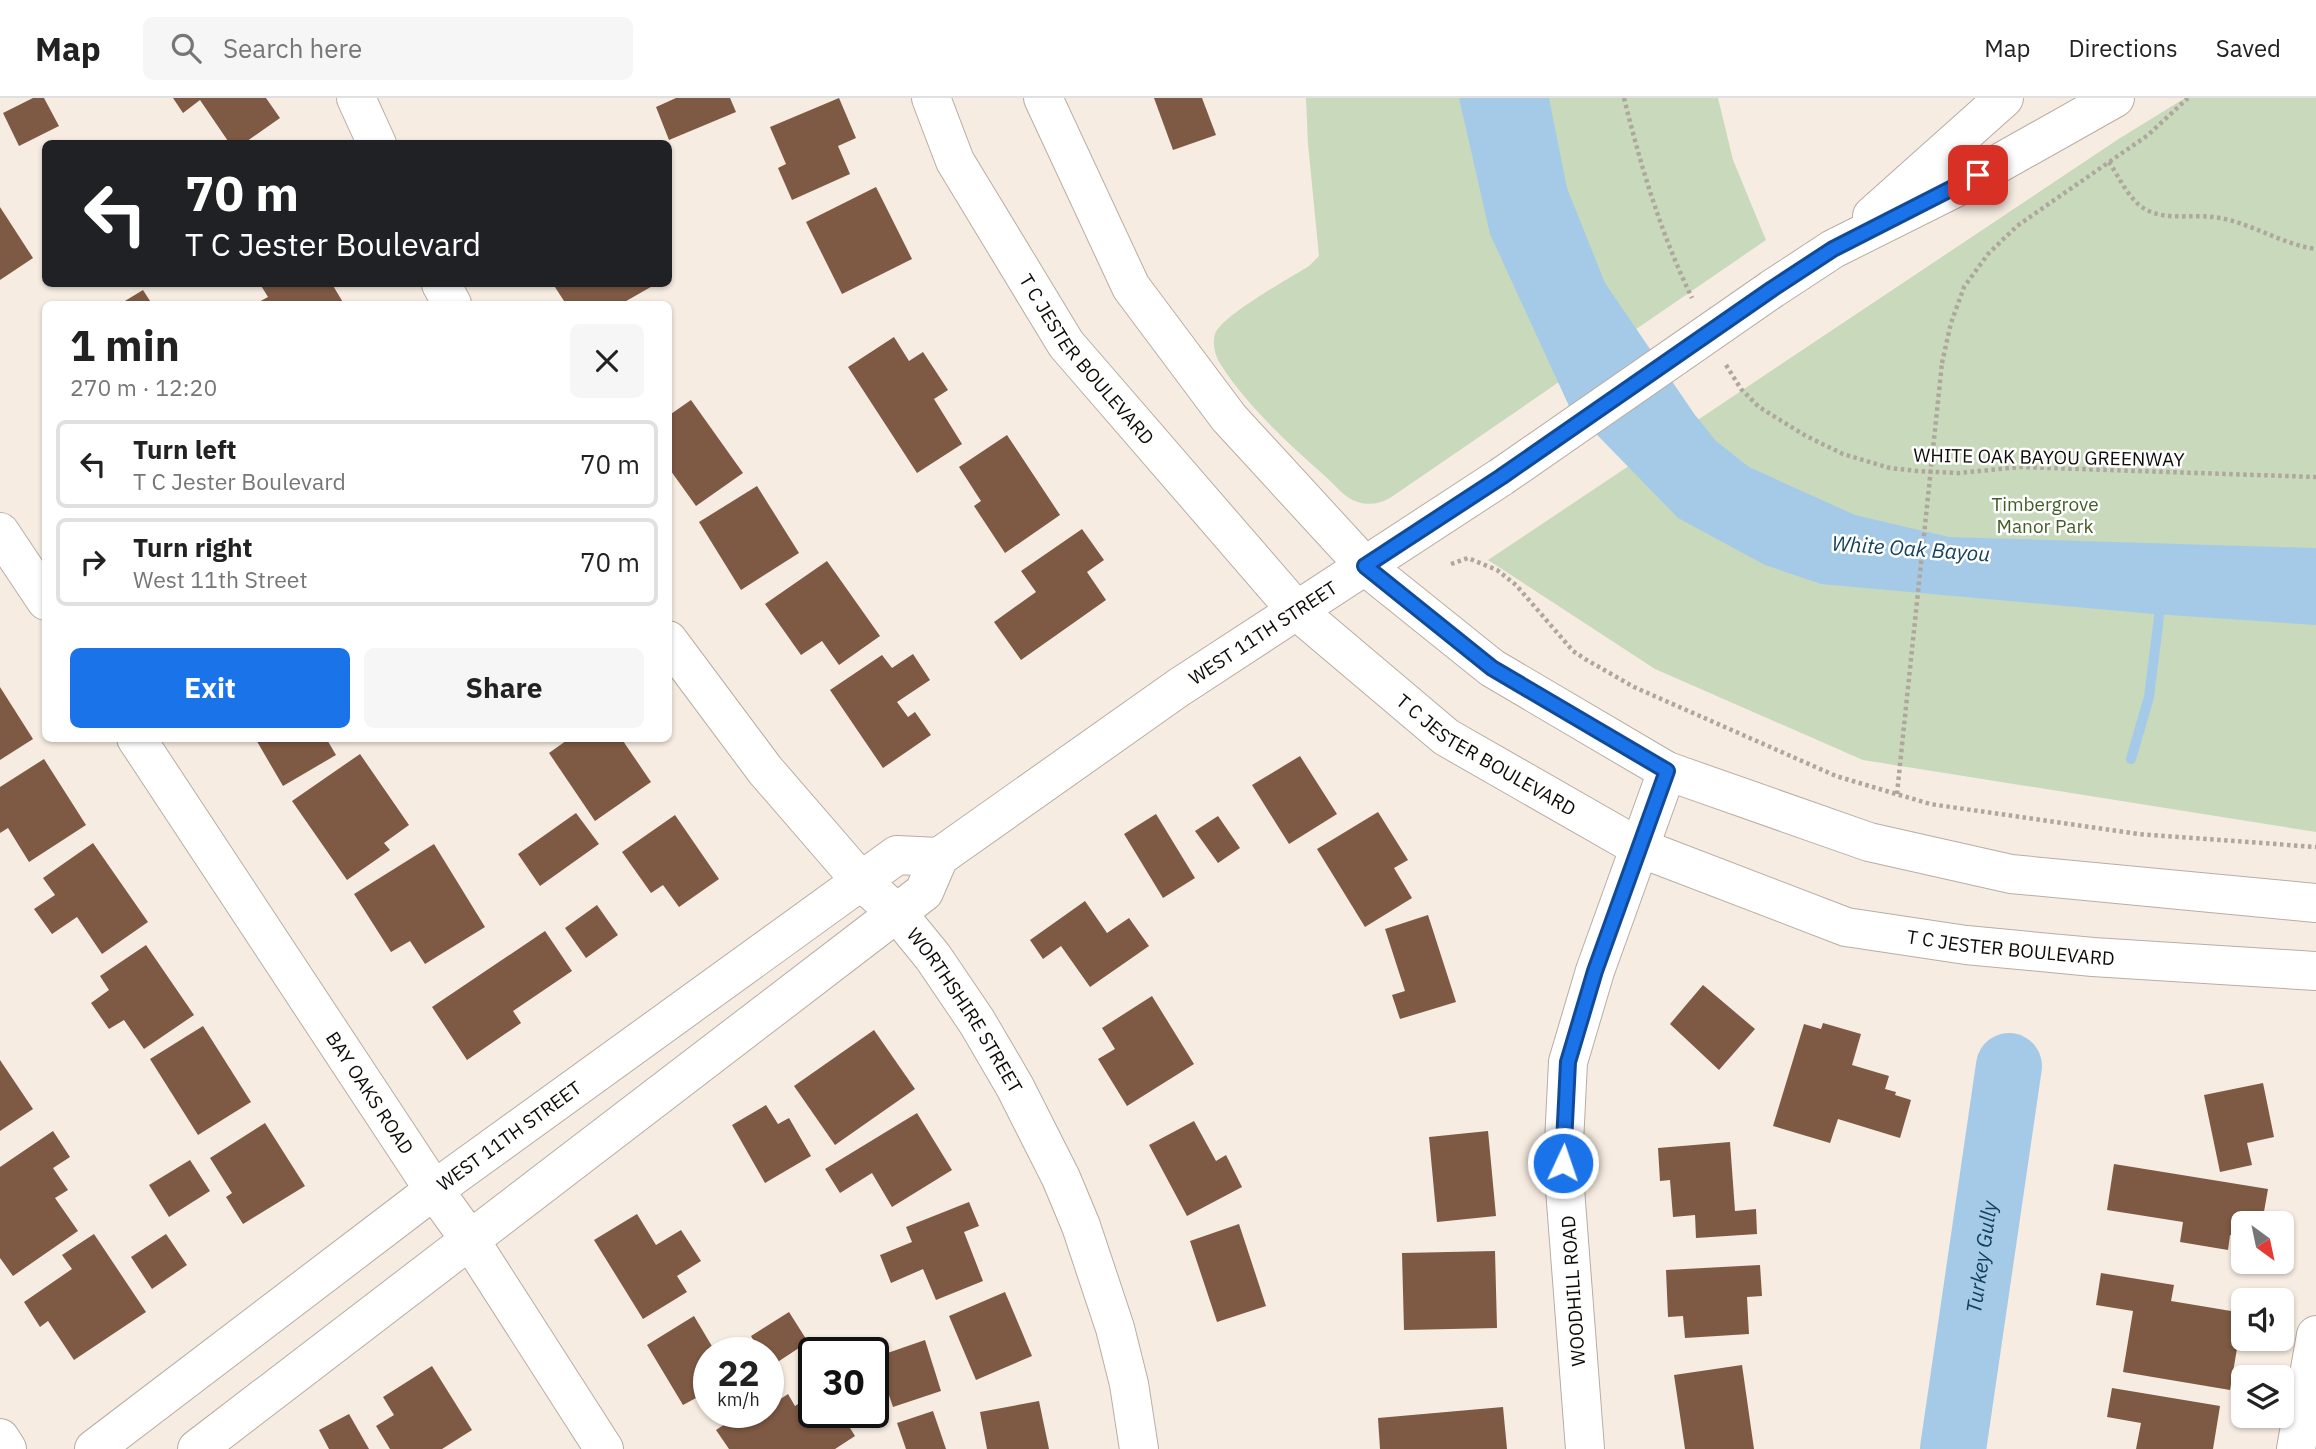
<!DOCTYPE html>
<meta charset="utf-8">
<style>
body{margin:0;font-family:"IBM Plex Sans",sans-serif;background:#f6f6f6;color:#222;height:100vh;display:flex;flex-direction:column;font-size:26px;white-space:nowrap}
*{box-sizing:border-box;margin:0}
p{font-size:23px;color:#767676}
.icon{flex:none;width:38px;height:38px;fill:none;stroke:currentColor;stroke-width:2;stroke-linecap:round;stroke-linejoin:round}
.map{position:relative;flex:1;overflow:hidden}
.side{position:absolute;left:42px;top:203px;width:630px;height:441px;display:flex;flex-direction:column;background:#fff;border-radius:10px;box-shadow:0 2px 5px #0004}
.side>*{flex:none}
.banner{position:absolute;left:42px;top:42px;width:630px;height:147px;border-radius:10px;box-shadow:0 2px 5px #0004;background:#202124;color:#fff;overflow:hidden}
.needle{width:46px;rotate:147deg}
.tools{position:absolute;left:2231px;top:1113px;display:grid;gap:14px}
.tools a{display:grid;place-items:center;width:63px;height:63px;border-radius:10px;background:#fff;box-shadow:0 2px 5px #0004;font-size:35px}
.speed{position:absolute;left:693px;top:1239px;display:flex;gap:14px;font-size:35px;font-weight:700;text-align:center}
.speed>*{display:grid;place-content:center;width:91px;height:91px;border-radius:50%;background:#fff;box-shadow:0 2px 5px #0004;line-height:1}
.speed small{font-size:18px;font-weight:400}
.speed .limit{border:4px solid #111;border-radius:10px;background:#fff;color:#111}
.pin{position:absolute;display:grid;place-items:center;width:60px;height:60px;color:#fff;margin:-30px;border-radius:14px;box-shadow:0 4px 10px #0006}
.me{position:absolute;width:77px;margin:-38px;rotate:3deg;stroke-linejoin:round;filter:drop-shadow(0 0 5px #0008)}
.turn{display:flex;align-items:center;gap:24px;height:147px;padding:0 28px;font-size:32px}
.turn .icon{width:91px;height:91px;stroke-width:2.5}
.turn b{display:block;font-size:49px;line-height:60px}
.round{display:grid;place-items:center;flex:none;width:74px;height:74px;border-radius:10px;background:#f6f6f6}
.headline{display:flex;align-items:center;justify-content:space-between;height:119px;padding:0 28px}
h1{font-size:42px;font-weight:700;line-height:52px}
.action{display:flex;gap:14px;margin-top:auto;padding:14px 28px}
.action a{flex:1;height:80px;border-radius:10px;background:#1a73e8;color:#fff;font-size:28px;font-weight:700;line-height:80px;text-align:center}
.action a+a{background:#f6f6f6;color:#222}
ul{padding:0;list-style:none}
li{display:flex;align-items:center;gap:21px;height:88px;margin:0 14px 10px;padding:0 14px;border:4px solid #e0e0e0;border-radius:10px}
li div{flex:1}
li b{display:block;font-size:26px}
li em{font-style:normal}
header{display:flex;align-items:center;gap:42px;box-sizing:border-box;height:98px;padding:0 35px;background:#fff;border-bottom:2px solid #e0e0e0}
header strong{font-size:33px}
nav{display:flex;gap:38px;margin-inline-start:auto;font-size:24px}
.search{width:490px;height:63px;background:#f6f6f6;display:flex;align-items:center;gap:18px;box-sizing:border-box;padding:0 24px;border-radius:10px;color:#767676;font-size:26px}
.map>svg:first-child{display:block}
.green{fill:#c9d9bc}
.water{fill:#a4cae7}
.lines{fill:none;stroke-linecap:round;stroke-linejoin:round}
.stream{stroke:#a4cae7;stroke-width:10}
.river{stroke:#a4cae7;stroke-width:66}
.building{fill:#7e5944}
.minor-casing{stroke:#b8ada3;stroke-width:40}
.secondary-casing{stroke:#b8ada3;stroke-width:40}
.path{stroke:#afa79e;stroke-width:4.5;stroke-dasharray:3.5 3.5;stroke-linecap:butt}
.minor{stroke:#fff;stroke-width:38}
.secondary{stroke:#fff;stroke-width:38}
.secondary-bridge-casing{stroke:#b8ada3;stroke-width:40;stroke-linecap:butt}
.path-bridge{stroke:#afa79e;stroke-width:4.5;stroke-dasharray:3.5 3.5;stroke-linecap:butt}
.secondary-bridge{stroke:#fff;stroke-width:38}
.route-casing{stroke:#114b97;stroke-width:18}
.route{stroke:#1a73e8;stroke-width:12}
.labels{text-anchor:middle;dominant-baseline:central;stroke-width:5;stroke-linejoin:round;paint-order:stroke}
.street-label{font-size:19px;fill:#0f0c08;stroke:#fff}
.park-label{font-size:19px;fill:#425d25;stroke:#fff}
.water-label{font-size:21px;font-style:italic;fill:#13415e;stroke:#fff}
</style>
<header>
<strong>Map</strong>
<div class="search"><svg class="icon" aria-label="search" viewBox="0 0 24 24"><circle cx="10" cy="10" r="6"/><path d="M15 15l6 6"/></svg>Search here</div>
<nav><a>Map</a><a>Directions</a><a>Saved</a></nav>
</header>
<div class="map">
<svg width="2316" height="1351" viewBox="0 0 2316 1351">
<rect width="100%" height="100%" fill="#f7ece1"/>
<!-- green -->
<g class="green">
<path d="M 1306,0 L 1718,0 L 1733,62 L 1766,142 L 1390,400 C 1379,406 1368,408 1355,403 C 1344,399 1335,387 1326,379 C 1289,346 1248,309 1221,267 C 1215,258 1212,246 1215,236 C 1221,218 1290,180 1309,168 L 1319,158 L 1308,46 Z"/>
<path d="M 2185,0 L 2316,0 L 2316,734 L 1863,662 L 1655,571 L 1488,462 L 2117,42 Z"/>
</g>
<!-- water -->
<path class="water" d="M 1459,0 L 1549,0 L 1567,90 L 1605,185 L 1695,317 L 1716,343 L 1749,369 L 1855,417 L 1949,439 L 2316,450 L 2316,527 L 2154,516 L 1821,486 L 1765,467 L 1678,420 L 1569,308 L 1490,136 Z"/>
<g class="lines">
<!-- stream -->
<path class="stream" d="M 2131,661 L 2149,599 L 2161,503"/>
<!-- river -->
<path class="river" id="s1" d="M 1953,1351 L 2009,968"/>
</g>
<!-- building -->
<g class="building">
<path d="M 33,0 L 44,0 L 59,28 L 19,48 L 3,15 Z"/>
<path d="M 173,0 L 266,0 L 280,20 L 243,46 L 230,46 L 200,2 L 183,15 Z"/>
<path d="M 676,0 L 730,0 L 736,14 L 669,42 L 656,9 Z"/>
<path d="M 839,0 L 856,40 L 838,48 L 850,76 L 792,102 L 778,70 L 786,66 L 770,29 Z"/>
<path d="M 1154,0 L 1202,0 L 1216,37 L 1173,52 Z"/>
<path d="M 876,89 L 912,161 L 842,196 L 806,124 Z"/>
<path d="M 0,109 L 33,160 L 0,182 Z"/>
<path d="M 260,186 L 332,186 L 344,206 L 255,206 L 268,199 Z"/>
<path d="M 553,186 L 656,186 L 621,206 L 566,206 Z"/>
<path d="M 143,192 L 152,206 L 120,206 Z"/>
<path d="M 894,239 L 909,263 L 923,254 L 948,292 L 934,301 L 962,346 L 917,375 L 848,269 Z"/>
<path d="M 691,302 L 743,375 L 696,408 L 668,369 L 668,318 Z"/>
<path d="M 1007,337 L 1060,417 L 1005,455 L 974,408 L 981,403 L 959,369 Z"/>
<path d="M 757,388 L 799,455 L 741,492 L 699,424 Z"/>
<path d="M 1082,431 L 1104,462 L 1087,474 L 1106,502 L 1021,562 L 994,524 L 1036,494 L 1021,473 Z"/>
<path d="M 827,463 L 880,538 L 839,567 L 822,543 L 801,557 L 765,506 Z"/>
<path d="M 913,556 L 930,582 L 897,604 L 908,619 L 915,614 L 931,637 L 883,670 L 830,592 L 882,557 L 892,570 Z"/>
<path d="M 0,589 L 33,641 L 0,662 Z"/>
<path d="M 255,640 L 326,640 L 336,657 L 283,688 Z"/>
<path d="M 570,640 L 621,640 L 651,684 L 595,723 L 549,655 Z"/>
<path d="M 360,656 L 409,727 L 384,745 L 390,752 L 347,782 L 292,703 Z"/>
<path d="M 1300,658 L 1337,716 L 1289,746 L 1252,687 Z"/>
<path d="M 44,661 L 86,727 L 29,764 L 8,730 L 0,735 L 0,689 Z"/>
<path d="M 1378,714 L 1408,762 L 1394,770 L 1412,800 L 1365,829 L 1317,751 Z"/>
<path d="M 576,715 L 599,746 L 540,788 L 518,756 Z"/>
<path d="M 1156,716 L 1195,780 L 1163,800 L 1124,736 Z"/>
<path d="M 675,717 L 719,781 L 679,809 L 663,787 L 651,795 L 622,754 Z"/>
<path d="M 1218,718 L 1240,750 L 1218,765 L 1195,733 Z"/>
<path d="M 93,745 L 148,824 L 102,856 L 77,819 L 52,836 L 34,811 L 55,797 L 43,780 Z"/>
<path d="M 434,746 L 485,829 L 425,866 L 410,843 L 391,854 L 354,796 Z"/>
<path d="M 1085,803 L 1107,835 L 1129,820 L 1149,848 L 1090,889 L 1061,848 L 1043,861 L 1030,842 Z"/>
<path d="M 597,807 L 618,837 L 586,860 L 565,830 Z"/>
<path d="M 1428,817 L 1456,904 L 1400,921 L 1392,897 L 1405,893 L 1385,831 Z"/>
<path d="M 545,833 L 572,873 L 513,913 L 521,925 L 467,962 L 432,909 Z"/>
<path d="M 146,847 L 194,917 L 144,951 L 124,922 L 109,931 L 91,905 L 109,892 L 100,878 Z"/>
<path d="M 1703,887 L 1755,931 L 1719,972 L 1670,926 Z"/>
<path d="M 1152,898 L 1194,966 L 1127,1008 L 1098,961 L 1115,951 L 1102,930 Z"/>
<path d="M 1823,925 L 1861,936 L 1852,967 L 1889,978 L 1885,991 L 1896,994 L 1895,997 L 1911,1002 L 1900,1040 L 1838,1021 L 1830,1045 L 1773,1028 L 1804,926 L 1821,931 Z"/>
<path d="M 203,928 L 251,1004 L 198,1037 L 150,961 Z"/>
<path d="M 874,932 L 915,991 L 835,1047 L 794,988 Z"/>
<path d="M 0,962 L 33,1011 L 0,1033 Z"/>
<path d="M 2263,985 L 2274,1039 L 2247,1045 L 2252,1067 L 2220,1074 L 2204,997 Z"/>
<path d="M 766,1007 L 778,1026 L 789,1020 L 811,1058 L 765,1085 L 732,1027 Z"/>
<path d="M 917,1015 L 952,1072 L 892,1109 L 872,1075 L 840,1095 L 825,1071 Z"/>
<path d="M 1194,1023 L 1216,1063 L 1226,1057 L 1242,1089 L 1187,1118 L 1149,1047 Z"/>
<path d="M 265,1025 L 305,1088 L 243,1126 L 226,1099 L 232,1095 L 210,1060 Z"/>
<path d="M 53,1033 L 70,1059 L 53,1070 L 68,1092 L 55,1100 L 78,1133 L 13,1178 L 0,1160 L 0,1069 Z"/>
<path d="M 1488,1033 L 1496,1118 L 1437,1124 L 1429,1039 Z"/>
<path d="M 1730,1044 L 1735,1113 L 1756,1111 L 1757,1136 L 1696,1140 L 1695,1117 L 1673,1119 L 1670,1082 L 1660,1083 L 1658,1050 Z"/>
<path d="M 190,1062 L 210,1093 L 169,1119 L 149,1087 Z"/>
<path d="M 2114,1066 L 2268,1091 L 2262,1125 L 2244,1125 L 2244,1139 L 2230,1137 L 2228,1152 L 2180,1144 L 2183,1124 L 2107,1112 Z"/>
<path d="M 969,1104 L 979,1128 L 964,1134 L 983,1183 L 936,1202 L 923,1171 L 891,1185 L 880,1157 L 912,1144 L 906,1129 Z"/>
<path d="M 637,1116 L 656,1147 L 681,1132 L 701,1163 L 677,1178 L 687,1194 L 643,1221 L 594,1142 Z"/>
<path d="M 1239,1126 L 1266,1208 L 1217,1224 L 1190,1143 Z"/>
<path d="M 94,1136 L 146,1214 L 74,1262 L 48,1223 L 40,1229 L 24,1204 L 72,1171 L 62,1157 Z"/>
<path d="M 166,1136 L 187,1167 L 152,1191 L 131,1159 Z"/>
<path d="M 1495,1153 L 1497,1230 L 1404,1232 L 1402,1155 Z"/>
<path d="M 1760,1167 L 1762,1198 L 1747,1199 L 1749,1236 L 1685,1240 L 1683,1218 L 1668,1219 L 1666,1172 Z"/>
<path d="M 2101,1175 L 2174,1187 L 2171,1203 L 2243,1215 L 2230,1292 L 2123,1274 L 2133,1213 L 2096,1207 Z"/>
<path d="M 1005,1194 L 1032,1258 L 976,1282 L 949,1218 Z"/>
<path d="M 789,1214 L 808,1244 L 770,1269 L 768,1255 L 761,1255 L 751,1238 Z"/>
<path d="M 694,1218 L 716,1255 L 709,1255 L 709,1293 L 683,1307 L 647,1247 Z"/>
<path d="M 925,1242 L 941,1293 L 893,1309 L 876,1259 Z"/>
<path d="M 1742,1267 L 1754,1351 L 1685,1351 L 1674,1277 Z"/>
<path d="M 432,1268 L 472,1332 L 442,1351 L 390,1351 L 376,1328 L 394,1317 L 383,1299 Z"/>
<path d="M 768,1285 L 779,1302 L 788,1296 L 795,1308 L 812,1297 L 814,1300 L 814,1314 L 840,1314 L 855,1338 L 835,1351 L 729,1351 L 716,1332 L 728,1324 L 723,1317 L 726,1314 L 768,1314 Z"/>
<path d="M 2112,1290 L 2220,1308 L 2213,1351 L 2136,1351 L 2141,1325 L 2107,1319 Z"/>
<path d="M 1039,1303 L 1049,1351 L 987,1351 L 980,1314 Z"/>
<path d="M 1503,1309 L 1507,1351 L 1380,1351 L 1378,1320 Z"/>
<path d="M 933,1313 L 946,1351 L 906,1351 L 897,1325 Z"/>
<path d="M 349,1316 L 369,1351 L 329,1351 L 319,1332 Z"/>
</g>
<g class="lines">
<defs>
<g id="minor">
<path d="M 356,0 L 377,46"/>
<path d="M 441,186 L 452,206"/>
<path d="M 0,434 L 46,503"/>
<path id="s2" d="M 668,542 L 765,672 L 861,783 L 897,815 L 933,859 L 977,924 L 1015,989 L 1061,1080 L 1081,1128 L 1115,1230 L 1129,1286 L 1139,1351"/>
<path id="s3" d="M 136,640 L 434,1092 L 470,1142 L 604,1351"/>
<path d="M 0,1340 L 7,1351"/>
<path d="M 1585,1351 L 1563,1065 L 1568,964 L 1595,873 L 1667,673"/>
<path d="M 2296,1351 L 2316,1237"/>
</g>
<g id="secondary">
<path id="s4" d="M 931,0 L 955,63 L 1066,246 L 1297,513 L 1446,639 L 1640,750 L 1846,829 L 1966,847 L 2093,859 L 2316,873"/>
<path d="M 1043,0 L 1131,189 L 1229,320 L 1365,468 L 1492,570 L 1667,673 L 1869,744 L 2011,776 L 2316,805"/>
<path d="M 1872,118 L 2004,0"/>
<path d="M 1772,191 L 1833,151 L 1955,90 L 2115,0"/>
<path id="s5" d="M 94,1351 L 434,1092 L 897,757 L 939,759"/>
<path id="s6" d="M 197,1351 L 924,794 L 939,759 L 1178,590 L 1501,379"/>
</g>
</defs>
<!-- minor casing -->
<use href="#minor" class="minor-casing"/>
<!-- secondary casing -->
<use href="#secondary" class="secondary-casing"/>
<!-- path -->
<g class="path">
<path d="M 1624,0 C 1641,69 1661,136 1692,200"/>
<path d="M 2109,64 C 2119,79 2129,102 2145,111 C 2165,123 2192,116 2213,119 C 2249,123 2280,146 2316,151"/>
<path d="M 1942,265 L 1951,225 L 1964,189 L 1988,156 L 2017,128 L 2148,37 L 2188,0"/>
<path d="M 1726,267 L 1741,291 L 1759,309 L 1806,338 L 1843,356 L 1890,370 L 1917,373 L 1959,375 L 2020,369 L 2316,379"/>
<path d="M 1451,466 L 1468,460 L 1497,472 L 1516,487 L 1573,553 L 1585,561 L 1634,589 L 1836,678 L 1930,706 L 2138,736 L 2316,749"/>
<path d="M 1897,696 L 1902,647"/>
</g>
<!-- minor -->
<use href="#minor" class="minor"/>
<!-- secondary -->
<use href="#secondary" class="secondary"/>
<defs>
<path id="secondary-bridge" d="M 1501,379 L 1772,191"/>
</defs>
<!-- secondary-bridge casing -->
<use href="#secondary-bridge" class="secondary-bridge-casing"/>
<!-- path-bridge -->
<path class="path-bridge" d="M 1902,647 L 1942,265"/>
<!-- secondary-bridge -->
<use href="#secondary-bridge" class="secondary-bridge"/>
</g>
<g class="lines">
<defs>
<path id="route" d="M 1563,1065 L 1568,964 L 1595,873 L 1667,673 L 1492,570 L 1365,468 L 1501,379 L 1772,191 L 1833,151 L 1978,77"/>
</defs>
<!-- route casing -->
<use href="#route" class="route-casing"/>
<!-- route -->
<use href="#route" class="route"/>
</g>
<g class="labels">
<!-- street labels -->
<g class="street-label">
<text stroke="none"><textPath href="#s4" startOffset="306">T C JESTER BOULEVARD</textPath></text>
<text transform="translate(2049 359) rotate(1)">WHITE OAK BAYOU GREENWAY</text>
<text stroke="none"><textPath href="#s6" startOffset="1348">WEST 11TH STREET</textPath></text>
<text stroke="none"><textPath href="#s4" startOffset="873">T C JESTER BOULEVARD</textPath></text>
<text stroke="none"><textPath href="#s4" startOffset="1440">T C JESTER BOULEVARD</textPath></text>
<text stroke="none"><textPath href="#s2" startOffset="476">WORTHSHIRE STREET</textPath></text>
<text stroke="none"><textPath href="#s3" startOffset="425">BAY OAKS ROAD</textPath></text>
<text stroke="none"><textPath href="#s5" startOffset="520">WEST 11TH STREET</textPath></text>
<text transform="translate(1573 1193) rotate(-94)">WOODHILL ROAD</text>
</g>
<!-- park labels -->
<g class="park-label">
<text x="2045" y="406">Timbergrove<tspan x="2045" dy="22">Manor Park</tspan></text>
</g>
<!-- water labels -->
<g class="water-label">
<text transform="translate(1911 450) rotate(4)">White Oak Bayou</text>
<text stroke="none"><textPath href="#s1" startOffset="194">Turkey Gully</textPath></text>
</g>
</g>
</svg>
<div class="tools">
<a><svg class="needle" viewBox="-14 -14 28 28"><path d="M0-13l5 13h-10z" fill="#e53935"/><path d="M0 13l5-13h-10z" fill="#767676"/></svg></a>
<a><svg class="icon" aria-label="sound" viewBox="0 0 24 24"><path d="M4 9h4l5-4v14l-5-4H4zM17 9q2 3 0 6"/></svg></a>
<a><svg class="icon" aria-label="layers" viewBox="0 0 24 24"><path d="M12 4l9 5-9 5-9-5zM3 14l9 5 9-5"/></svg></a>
</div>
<div class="speed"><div>22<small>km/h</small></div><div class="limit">30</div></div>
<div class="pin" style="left:1978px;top:77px;background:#d93025"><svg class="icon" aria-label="arrive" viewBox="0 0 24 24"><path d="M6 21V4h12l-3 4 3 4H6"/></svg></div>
<svg class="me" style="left:1563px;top:1065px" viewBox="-20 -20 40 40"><circle r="17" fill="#1a73e8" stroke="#fff" stroke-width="3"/><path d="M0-11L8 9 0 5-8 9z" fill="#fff"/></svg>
<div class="banner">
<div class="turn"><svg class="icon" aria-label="left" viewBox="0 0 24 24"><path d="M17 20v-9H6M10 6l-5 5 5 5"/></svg><div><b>70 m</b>T C Jester Boulevard</div></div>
</div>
<section class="side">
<div class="headline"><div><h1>1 min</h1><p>270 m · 12:20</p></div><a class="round"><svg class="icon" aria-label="close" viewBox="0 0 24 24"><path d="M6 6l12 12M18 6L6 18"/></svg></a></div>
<ul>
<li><svg class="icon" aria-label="left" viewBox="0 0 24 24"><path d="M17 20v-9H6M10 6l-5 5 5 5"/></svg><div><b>Turn left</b><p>T C Jester Boulevard</p></div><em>70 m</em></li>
<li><svg class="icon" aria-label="right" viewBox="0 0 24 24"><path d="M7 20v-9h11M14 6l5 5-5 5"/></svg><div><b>Turn right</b><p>West 11th Street</p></div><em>70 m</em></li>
</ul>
<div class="action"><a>Exit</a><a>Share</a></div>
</section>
</div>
